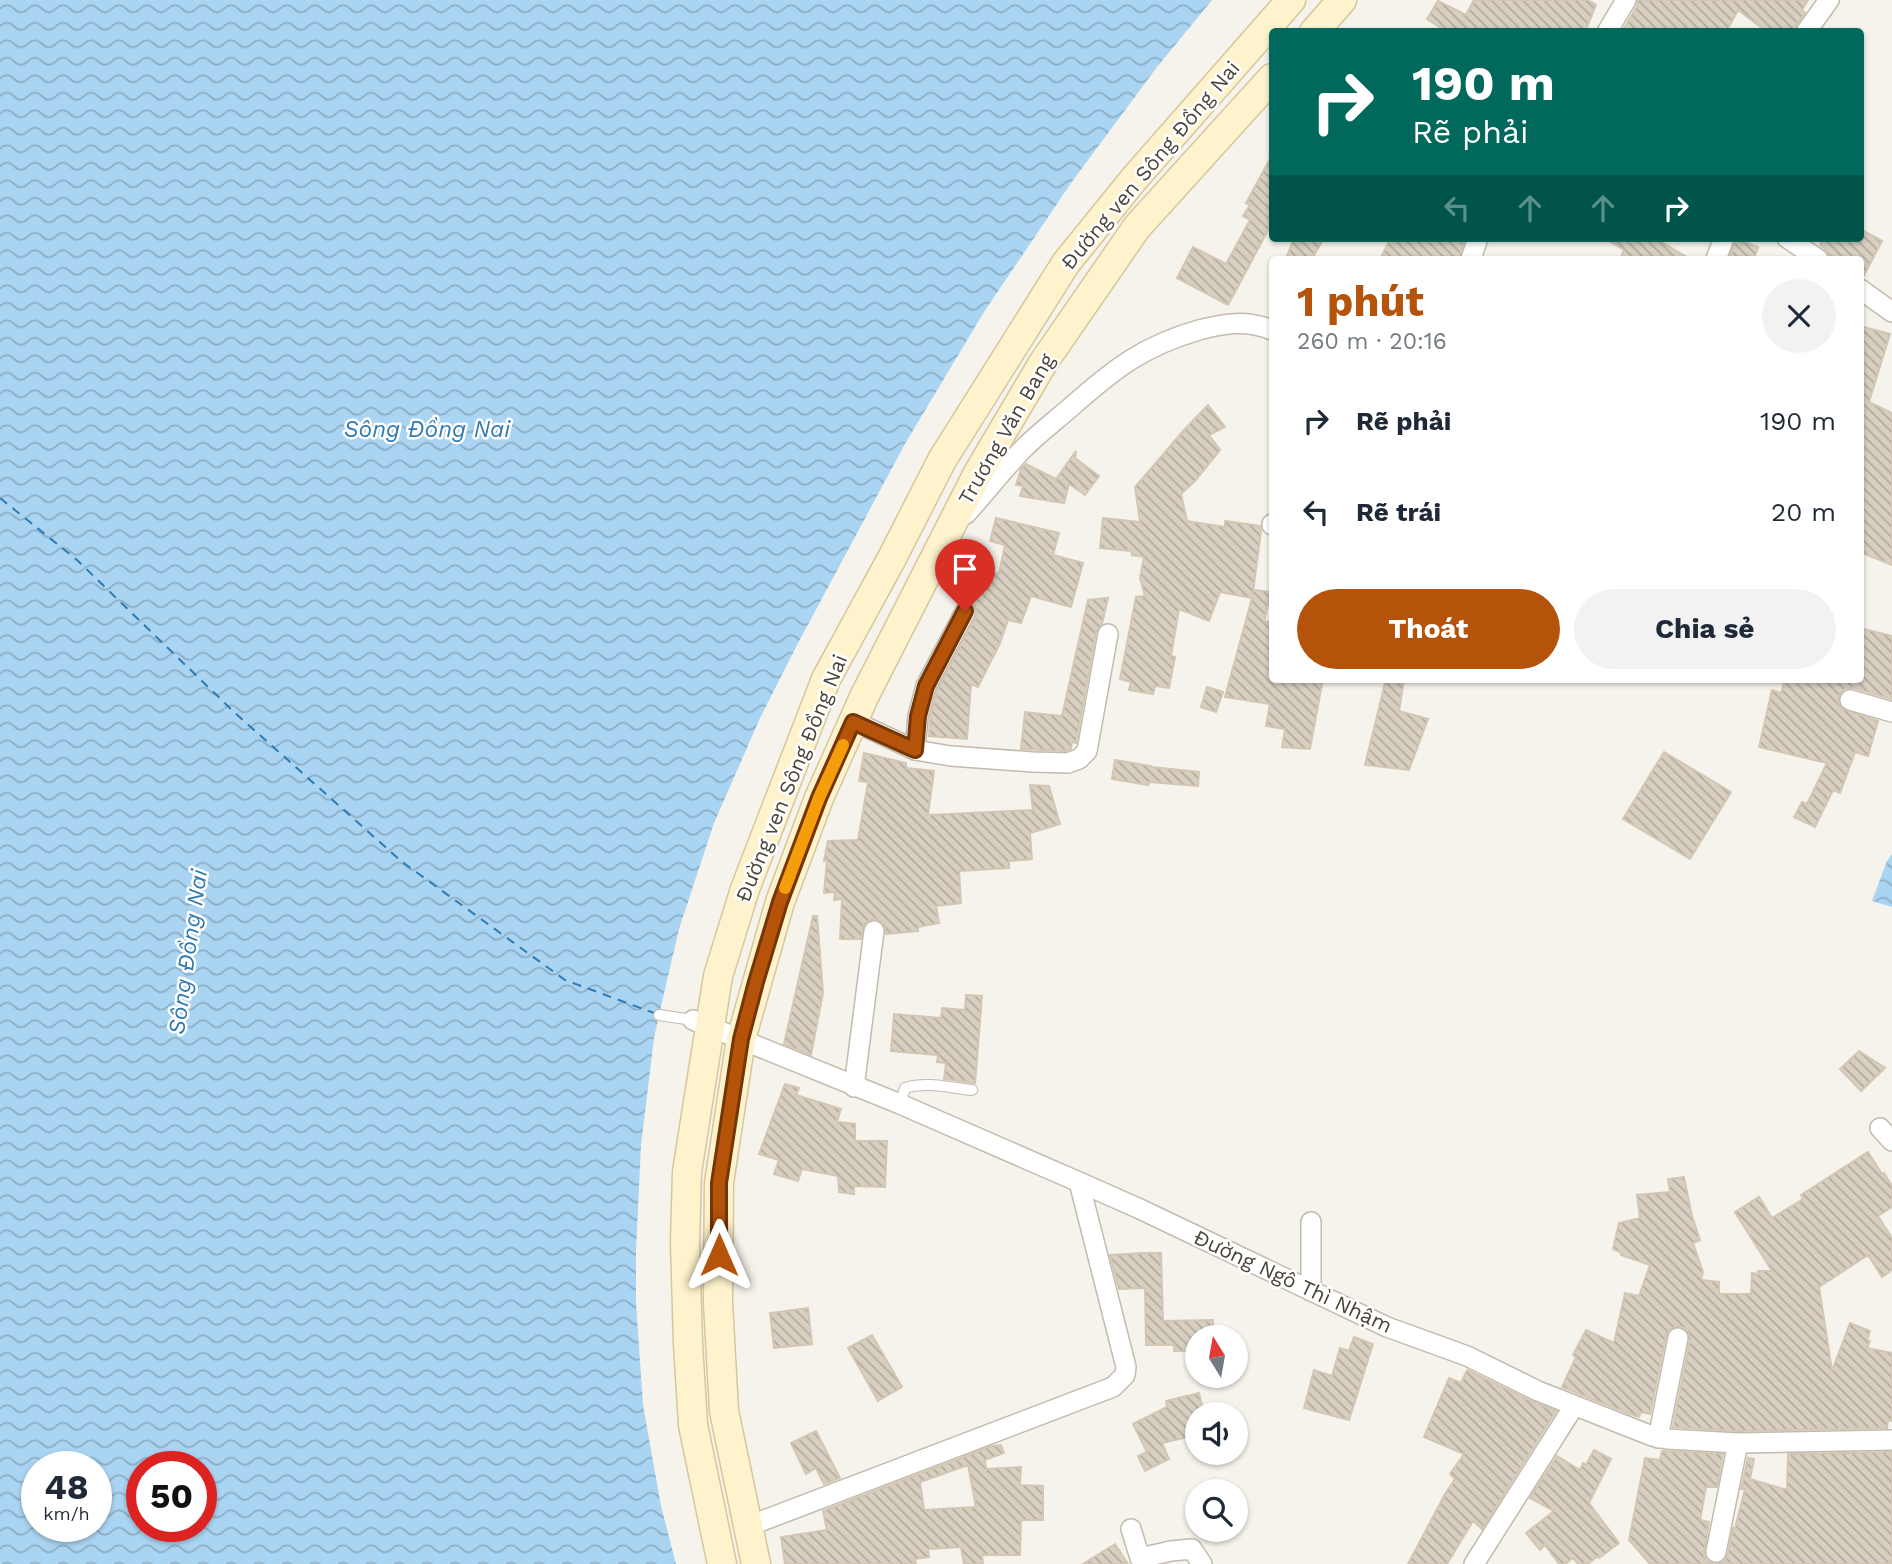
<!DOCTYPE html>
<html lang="vi">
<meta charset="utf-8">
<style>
body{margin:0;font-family:"Work Sans",sans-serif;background:#f2f2f3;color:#1f2937;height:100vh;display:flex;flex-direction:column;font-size:26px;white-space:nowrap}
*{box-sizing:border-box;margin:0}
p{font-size:23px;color:#747a83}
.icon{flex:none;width:38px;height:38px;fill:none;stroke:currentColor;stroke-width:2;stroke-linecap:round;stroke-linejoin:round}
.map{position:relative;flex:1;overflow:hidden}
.panel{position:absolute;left:1269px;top:256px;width:595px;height:427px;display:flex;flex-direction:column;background:#fff;border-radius:7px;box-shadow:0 2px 5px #0004}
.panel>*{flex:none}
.hud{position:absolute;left:1269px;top:28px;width:595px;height:214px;border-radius:7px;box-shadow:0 2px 5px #0004;background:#00695c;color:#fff;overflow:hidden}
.needle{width:46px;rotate:349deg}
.tools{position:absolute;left:1185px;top:1325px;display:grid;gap:14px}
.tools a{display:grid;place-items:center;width:63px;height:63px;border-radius:50%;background:#fff;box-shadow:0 2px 5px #0004;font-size:35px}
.speed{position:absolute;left:21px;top:1451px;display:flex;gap:14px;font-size:35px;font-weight:700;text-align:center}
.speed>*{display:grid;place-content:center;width:91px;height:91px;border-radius:50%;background:#fff;box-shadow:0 2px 5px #0004;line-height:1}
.speed small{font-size:18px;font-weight:400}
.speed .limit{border:10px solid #d22;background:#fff;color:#111}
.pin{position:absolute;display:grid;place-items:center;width:60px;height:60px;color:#fff;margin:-72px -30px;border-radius:50% 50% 50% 0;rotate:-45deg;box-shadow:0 0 7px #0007}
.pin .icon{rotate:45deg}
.me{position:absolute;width:77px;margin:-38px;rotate:0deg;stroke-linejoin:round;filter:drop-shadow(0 0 5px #0008)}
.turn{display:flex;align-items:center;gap:24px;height:147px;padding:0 28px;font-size:32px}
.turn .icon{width:91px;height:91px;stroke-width:2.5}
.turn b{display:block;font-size:49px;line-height:60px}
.lanes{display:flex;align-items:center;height:66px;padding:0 28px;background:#0003;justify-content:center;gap:35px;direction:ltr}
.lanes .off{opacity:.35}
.round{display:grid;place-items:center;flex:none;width:74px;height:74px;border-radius:37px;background:#f2f2f3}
.summary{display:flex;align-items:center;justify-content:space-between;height:119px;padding:0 28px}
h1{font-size:42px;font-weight:700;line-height:52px;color:#b45309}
.primary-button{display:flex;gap:14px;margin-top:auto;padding:14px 28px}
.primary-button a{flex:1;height:80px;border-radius:42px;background:#b45309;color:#fff;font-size:28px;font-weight:700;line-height:80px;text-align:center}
.primary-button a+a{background:#f2f2f3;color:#1f2937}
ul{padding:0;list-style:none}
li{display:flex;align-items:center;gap:21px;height:91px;padding:0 28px}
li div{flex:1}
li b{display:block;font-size:26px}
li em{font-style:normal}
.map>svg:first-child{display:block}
.water{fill:url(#water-waves);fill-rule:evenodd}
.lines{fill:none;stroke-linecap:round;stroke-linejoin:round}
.ferry{stroke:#2e7ab2;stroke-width:2;stroke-dasharray:9 7;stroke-linecap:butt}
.building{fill:url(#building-back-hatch);stroke:#d3c7b4;stroke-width:2;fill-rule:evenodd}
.lane-casing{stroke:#c2bbae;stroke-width:12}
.street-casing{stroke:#c2bbae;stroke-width:22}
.secondary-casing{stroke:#d6c79b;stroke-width:31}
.lane{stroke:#fff;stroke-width:10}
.street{stroke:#fff;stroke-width:19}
.secondary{stroke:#fff3cd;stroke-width:28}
.route-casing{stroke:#753606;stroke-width:18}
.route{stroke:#b45309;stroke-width:12}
.slow{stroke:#f59e0b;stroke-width:12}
.labels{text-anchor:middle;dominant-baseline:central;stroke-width:5;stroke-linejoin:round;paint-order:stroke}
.street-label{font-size:21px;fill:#4b4439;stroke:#fff}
.water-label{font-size:23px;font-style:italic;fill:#2e7ab2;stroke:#fff}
</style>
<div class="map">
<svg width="1892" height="1564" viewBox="0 0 1892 1564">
<defs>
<pattern id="water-waves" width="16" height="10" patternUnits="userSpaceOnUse" patternTransform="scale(1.75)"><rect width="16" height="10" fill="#a9d4f2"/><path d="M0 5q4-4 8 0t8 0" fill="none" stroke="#8caec5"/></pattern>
<pattern id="building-back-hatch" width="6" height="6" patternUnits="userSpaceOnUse" patternTransform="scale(1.75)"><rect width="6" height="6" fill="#d8cfc1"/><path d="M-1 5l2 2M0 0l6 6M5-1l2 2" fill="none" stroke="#b1aa9e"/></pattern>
</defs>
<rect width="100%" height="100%" fill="#f6f3ec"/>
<!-- water -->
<g class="water">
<path d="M 0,0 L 1212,0 L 1157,67 L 1071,183 L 984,312 L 906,442 L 797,645 L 760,718 L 714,823 L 679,929 L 659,1015 L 654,1038 L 641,1145 L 636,1250 L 636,1303 L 643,1405 L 661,1506 L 676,1564 L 0,1564 ZM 37,1466 L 96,1466 L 96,1526 L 37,1526 ZM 142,1466 L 201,1466 L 201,1526 L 142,1526 Z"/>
<path d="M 1892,854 L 1892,907 L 1872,901 L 1887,861 Z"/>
</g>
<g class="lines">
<!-- ferry -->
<path class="ferry" d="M 0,498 L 77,560 L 234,712 L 401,861 L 565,980 L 654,1013"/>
</g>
<!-- building -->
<g class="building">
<path d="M 1474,0 L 1588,0 L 1596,5 L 1585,32 L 1447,32 L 1427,19 L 1438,1 L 1466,15 Z"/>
<path d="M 1638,0 L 1808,0 L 1802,10 L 1805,13 L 1796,25 L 1794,32 L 1767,32 L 1738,10 L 1726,32 L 1622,32 L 1637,6 Z"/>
<path d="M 1272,155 L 1272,223 L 1228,305 L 1177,278 L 1193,247 L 1226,264 L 1250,220 L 1243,216 L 1250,205 L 1246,203 Z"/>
<path d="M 1860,229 L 1882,241 L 1863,277 L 1860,277 L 1860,259 L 1832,259 L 1825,249 L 1820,245 L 1823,238 L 1860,238 Z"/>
<path d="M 1294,238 L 1324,238 L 1312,259 L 1286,259 Z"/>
<path d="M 1391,238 L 1465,238 L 1459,259 L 1380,259 Z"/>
<path d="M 1605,238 L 1655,238 L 1690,259 L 1620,259 L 1624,250 Z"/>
<path d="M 1736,239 L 1758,247 L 1754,259 L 1729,259 Z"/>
<path d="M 1860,326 L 1890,334 L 1869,402 L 1892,413 L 1892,565 L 1860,552 Z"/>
<path d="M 1208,405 L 1225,427 L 1209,435 L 1220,450 L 1195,481 L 1181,494 L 1187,521 L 1225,527 L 1225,521 L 1260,526 L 1261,531 L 1253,592 L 1254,590 L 1271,592 L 1264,621 L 1272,623 L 1272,679 L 1323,679 L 1310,749 L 1282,747 L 1285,729 L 1266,726 L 1270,704 L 1225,697 L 1252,598 L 1220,592 L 1209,621 L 1179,609 L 1171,656 L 1175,657 L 1169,688 L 1155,686 L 1153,694 L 1129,690 L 1131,682 L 1120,679 L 1136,597 L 1145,596 L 1140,578 L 1144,557 L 1132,555 L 1131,551 L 1100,548 L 1103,518 L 1140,522 L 1135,487 L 1184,430 Z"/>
<path d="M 1076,451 L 1075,458 L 1099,476 L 1085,495 L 1069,484 L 1064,503 L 1020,496 L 1023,486 L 1016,485 L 1021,469 L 1026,464 L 1056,479 Z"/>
<path d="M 996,518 L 1059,533 L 1053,555 L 1083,563 L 1071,607 L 1031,596 L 1021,623 L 1008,620 L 1000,643 L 978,687 L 971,684 L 967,739 L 929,736 L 930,718 L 937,690 L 976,617 L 977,611 L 971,602 L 965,600 L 958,602 L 965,585 L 982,589 L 985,571 L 999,574 L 1005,545 L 990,541 Z"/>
<path d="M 1108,598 L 1102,624 L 1096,632 L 1076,743 L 1072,742 L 1071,749 L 1066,751 L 1021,749 L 1025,712 L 1062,716 L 1088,600 Z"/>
<path d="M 1860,628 L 1892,636 L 1892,699 L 1853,688 L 1846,688 L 1841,692 L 1838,702 L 1842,709 L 1878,721 L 1868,756 L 1855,752 L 1840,793 L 1833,790 L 1815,827 L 1794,817 L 1802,802 L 1807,804 L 1827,763 L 1759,747 L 1772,690 L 1781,693 L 1785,679 L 1860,679 Z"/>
<path d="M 1386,679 L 1404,679 L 1399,711 L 1428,719 L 1409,770 L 1365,765 Z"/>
<path d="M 1207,687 L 1223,692 L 1216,712 L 1201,707 Z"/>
<path d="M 1664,752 L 1731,792 L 1690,859 L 1623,819 Z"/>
<path d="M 864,753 L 906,763 L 906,768 L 934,771 L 928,815 L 1033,810 L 1030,785 L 1049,786 L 1060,824 L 1030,833 L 1032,859 L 1009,861 L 1009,868 L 959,871 L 961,903 L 936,906 L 939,923 L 918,927 L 918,931 L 886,934 L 885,927 L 882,922 L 876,919 L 870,920 L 864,924 L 861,939 L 840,939 L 842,899 L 834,900 L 835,892 L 824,893 L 827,860 L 824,861 L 828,841 L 858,840 L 868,782 L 859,781 Z"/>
<path d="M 1115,760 L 1151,766 L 1151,767 L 1199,772 L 1198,786 L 1149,782 L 1148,785 L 1112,779 Z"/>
<path d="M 813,916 L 817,916 L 823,993 L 811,1055 L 784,1044 Z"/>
<path d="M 966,995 L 982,996 L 975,1083 L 944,1079 L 946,1063 L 937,1062 L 938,1055 L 891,1051 L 894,1014 L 941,1018 L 942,1008 L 965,1010 Z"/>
<path d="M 1859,1051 L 1885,1068 L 1861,1091 L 1840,1069 Z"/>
<path d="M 785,1084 L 799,1088 L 796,1095 L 841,1109 L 837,1122 L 855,1124 L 855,1141 L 887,1141 L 885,1187 L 854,1186 L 854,1194 L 839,1192 L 838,1176 L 802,1169 L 798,1181 L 774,1174 L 779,1160 L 759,1154 Z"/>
<path d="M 1868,1152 L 1882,1174 L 1884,1173 L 1892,1186 L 1892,1207 L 1878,1216 L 1892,1238 L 1892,1270 L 1882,1277 L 1868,1255 L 1819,1287 L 1832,1371 L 1850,1323 L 1870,1331 L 1867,1340 L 1870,1341 L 1867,1348 L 1892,1353 L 1892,1421 L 1888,1420 L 1887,1428 L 1738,1431 L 1673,1427 L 1690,1340 L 1687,1329 L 1680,1326 L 1669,1329 L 1666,1336 L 1650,1414 L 1641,1412 L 1639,1417 L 1630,1414 L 1562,1387 L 1576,1357 L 1573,1355 L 1586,1330 L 1614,1343 L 1625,1293 L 1639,1296 L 1650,1265 L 1621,1255 L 1622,1253 L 1613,1249 L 1619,1223 L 1640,1218 L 1637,1195 L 1670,1192 L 1668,1179 L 1684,1177 L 1692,1216 L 1700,1240 L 1693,1243 L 1703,1272 L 1701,1280 L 1719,1282 L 1719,1294 L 1751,1294 L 1752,1273 L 1758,1274 L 1758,1271 L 1772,1271 L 1735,1212 L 1759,1197 L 1772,1218 L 1803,1199 L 1801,1195 Z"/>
<path d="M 1144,1253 L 1161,1253 L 1163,1321 L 1213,1320 L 1213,1337 L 1197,1337 L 1197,1351 L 1174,1351 L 1174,1345 L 1146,1345 L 1145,1288 L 1119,1289 L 1110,1255 Z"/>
<path d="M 808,1308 L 812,1344 L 774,1348 L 770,1313 Z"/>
<path d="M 872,1335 L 902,1387 L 878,1401 L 848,1348 Z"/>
<path d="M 1354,1337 L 1373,1344 L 1349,1420 L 1304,1408 L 1314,1370 L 1332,1376 L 1340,1348 L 1349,1351 Z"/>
<path d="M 1467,1370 L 1533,1402 L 1556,1411 L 1482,1529 L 1473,1521 L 1447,1564 L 1408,1564 L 1445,1494 L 1455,1479 L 1450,1474 L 1464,1454 L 1424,1437 L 1449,1378 L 1461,1383 Z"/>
<path d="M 1199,1393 L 1204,1414 L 1197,1414 L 1197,1435 L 1162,1443 L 1169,1459 L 1145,1471 L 1138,1456 L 1147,1452 L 1133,1424 L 1167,1407 L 1166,1401 Z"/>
<path d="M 816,1431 L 840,1478 L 824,1484 L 816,1468 L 806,1474 L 791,1443 Z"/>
<path d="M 1001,1445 L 1004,1453 L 985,1460 L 986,1469 L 1021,1467 L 1020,1485 L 1043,1486 L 1043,1520 L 1021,1520 L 1020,1555 L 982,1555 L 983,1564 L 964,1564 L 961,1547 L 928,1549 L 929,1557 L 915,1559 L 916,1564 L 785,1564 L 781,1537 L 827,1530 L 823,1511 L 992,1446 ZM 968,1465 L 976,1507 L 924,1510 L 920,1482 Z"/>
<path d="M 1594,1450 L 1611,1459 L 1589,1503 L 1619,1543 L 1599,1558 L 1598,1556 L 1588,1564 L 1578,1564 L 1573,1558 L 1565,1564 L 1559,1564 L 1545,1545 L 1540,1550 L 1526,1533 L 1554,1511 L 1530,1498 L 1557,1456 L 1580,1470 L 1583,1463 L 1586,1465 Z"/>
<path d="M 1662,1451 L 1723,1454 L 1717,1487 L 1706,1487 L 1700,1520 L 1709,1522 L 1704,1555 L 1707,1561 L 1714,1564 L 1650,1564 L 1629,1540 L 1645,1458 L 1660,1460 Z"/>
<path d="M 1892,1452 L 1892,1564 L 1715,1564 L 1725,1561 L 1728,1554 L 1733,1528 L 1735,1528 L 1745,1489 L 1741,1489 L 1748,1458 L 1754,1459 L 1750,1479 L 1787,1490 L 1788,1454 Z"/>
<path d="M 1115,1544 L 1128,1564 L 1083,1564 Z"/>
</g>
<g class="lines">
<defs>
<g id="lane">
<path d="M 659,1015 L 693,1020"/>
<path d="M 900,1104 L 905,1088 C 927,1081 950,1088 972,1090"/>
</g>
<g id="street">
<path d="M 1607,32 L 1626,0"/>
<path d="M 1806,32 L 1829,0"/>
<path d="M 1787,238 L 1818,259"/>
<path d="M 1471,259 L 1478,238"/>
<path d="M 1716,259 L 1724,238"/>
<path d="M 1860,289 L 1892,312"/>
<path d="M 966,514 C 985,493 1003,470 1023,449 C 1038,434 1055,421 1071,407 C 1114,369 1143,346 1199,330 C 1225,323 1247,320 1272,330"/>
<path d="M 1272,525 L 1272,524"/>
<path d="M 1850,700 L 1892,712"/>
<path d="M 853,721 L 915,750 L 951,756 L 1033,762 L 1068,763 L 1079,759 L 1087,751 L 1108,634"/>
<path d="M 915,750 L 918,716 L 926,686 L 965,612"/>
<path d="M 693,1020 L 900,1104 L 1079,1182 L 1140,1209 L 1387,1327 L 1467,1356 L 1538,1391 L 1652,1436 L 1667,1439 L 1738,1443 L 1892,1440"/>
<path d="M 854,1087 L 874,931"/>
<path d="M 1880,1128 L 1892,1141"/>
<path d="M 1311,1222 L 1311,1291"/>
<path d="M 1658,1438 L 1678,1338"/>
<path d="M 754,1524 L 1113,1387 L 1125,1375 L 1126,1367 L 1079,1182"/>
<path d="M 1131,1529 L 1140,1558 L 1171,1551 L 1192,1549 L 1202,1564"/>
<path d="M 1716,1552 L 1738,1443"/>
<path d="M 1474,1564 L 1574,1406"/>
</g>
<g id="secondary">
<path d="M 1314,32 L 1342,0"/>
<path d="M 722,1564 L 693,1425 L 688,1344 L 685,1242 L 687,1172 L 718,976 L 745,889 L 826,679 L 892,558 L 942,460 L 1066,263 L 1134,179 L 1291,0"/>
<path d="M 756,1564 L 724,1411 L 718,1303 L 719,1183 L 741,1039 L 780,902 L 819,798 L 864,697 L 978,473 L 1043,363 L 1137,227 L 1272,78"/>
</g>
</defs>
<!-- lane casing -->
<use href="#lane" class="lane-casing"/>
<!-- street casing -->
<use href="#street" class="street-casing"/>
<!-- secondary casing -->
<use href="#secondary" class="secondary-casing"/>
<!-- lane -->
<use href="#lane" class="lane"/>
<!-- street -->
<use href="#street" class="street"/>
<!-- secondary -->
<use href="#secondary" class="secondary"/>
</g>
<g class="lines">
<defs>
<path id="route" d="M 719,1255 L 719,1183 L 741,1039 L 756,982 L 780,902 L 819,798 L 853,722 L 915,750 L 918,716 L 926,686 L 965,611"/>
</defs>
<!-- route casing -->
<use href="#route" class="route-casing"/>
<!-- route -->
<use href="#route" class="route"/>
<!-- slow -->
<path class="slow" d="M 785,888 L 819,798 L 843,745"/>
</g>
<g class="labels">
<!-- street labels -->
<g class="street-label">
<text transform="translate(1150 165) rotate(-50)">Đường ven Sông Đồng Nai</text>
<text transform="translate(1006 429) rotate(-60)">Trương Văn Bang</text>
<text transform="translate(791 778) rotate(-68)">Đường ven Sông Đồng Nai</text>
<text transform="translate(1293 1281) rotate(25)">Đường Ngô Thì Nhậm</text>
</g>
<!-- water labels -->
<g class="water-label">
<text x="427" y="429">Sông Đồng Nai</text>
<text transform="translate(188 952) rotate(-82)">Sông Đồng Nai</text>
</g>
</g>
</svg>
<div class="tools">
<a><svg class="needle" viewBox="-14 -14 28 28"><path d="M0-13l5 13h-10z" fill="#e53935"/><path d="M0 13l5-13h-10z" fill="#747a83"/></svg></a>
<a><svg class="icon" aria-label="sound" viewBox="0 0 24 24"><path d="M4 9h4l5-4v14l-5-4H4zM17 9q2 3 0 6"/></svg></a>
<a><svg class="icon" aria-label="search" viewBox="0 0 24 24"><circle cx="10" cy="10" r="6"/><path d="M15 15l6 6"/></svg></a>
</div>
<div class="speed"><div>48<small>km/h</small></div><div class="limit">50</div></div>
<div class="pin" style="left:965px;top:611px;background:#d93025"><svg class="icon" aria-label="arrive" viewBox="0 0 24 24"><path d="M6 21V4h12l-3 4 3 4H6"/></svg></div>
<svg class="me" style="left:719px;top:1255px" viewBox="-20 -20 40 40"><path d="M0-17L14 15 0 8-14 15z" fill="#b45309" stroke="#fff" stroke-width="4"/></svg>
<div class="hud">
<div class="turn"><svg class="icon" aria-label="right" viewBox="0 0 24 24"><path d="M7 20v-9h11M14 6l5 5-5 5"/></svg><div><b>190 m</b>Rẽ phải</div></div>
<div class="lanes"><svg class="icon off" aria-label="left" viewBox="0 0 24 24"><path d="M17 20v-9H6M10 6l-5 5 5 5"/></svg><svg class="icon off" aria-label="ahead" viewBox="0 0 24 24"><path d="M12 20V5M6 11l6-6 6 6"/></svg><svg class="icon off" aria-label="ahead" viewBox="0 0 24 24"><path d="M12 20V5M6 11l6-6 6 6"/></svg><svg class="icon" aria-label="right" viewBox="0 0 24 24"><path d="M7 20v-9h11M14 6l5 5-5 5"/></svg></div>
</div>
<section class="panel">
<div class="summary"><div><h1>1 phút</h1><p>260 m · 20:16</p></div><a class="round"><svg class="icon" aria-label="close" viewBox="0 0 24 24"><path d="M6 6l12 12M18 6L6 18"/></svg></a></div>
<ul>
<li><svg class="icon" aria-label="right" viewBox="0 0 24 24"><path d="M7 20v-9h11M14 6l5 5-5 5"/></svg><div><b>Rẽ phải</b></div><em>190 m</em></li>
<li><svg class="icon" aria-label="left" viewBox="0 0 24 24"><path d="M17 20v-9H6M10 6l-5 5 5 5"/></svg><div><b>Rẽ trái</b></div><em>20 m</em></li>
</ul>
<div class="primary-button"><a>Thoát</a><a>Chia sẻ</a></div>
</section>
</div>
